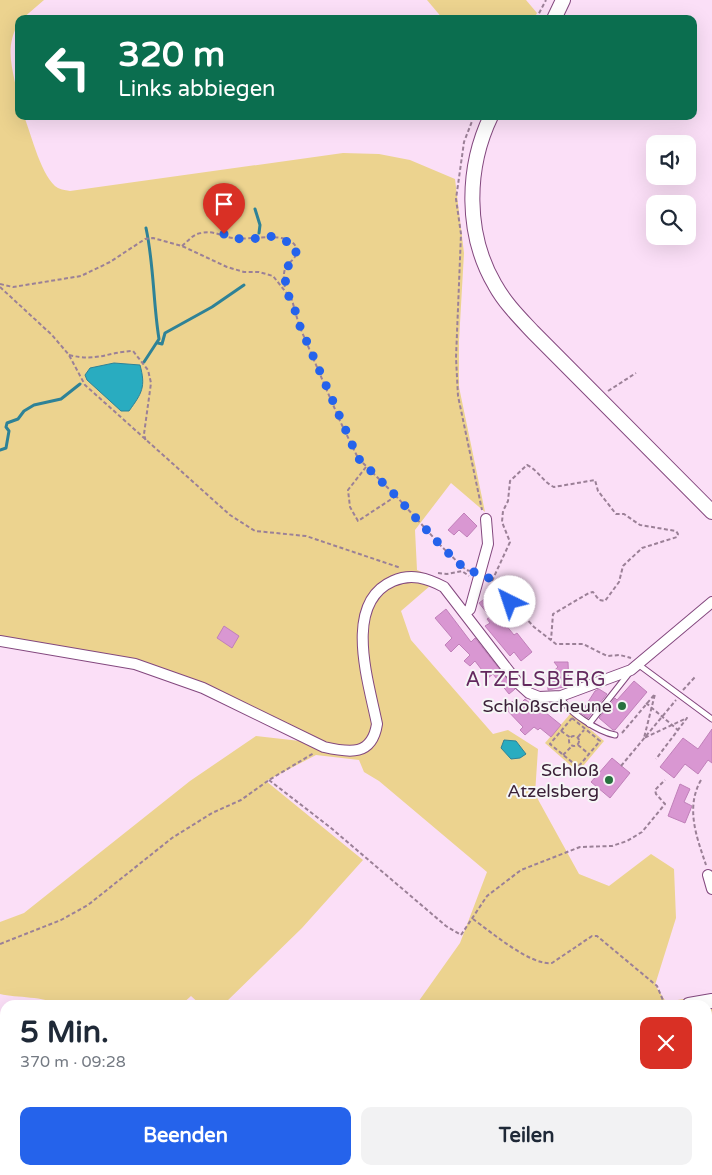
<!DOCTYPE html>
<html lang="de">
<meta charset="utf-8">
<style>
body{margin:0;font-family:"Varela Round",sans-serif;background:#f2f2f3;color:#1f2937;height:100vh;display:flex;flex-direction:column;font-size:19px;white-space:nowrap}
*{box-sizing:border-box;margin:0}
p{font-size:16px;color:#747a83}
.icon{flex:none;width:28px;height:28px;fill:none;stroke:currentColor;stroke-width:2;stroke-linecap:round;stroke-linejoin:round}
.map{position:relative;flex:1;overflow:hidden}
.details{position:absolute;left:0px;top:1000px;width:712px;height:175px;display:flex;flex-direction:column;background:#fff;border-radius:15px 15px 0 0;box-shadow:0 5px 20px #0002}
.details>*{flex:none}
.top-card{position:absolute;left:15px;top:15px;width:682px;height:105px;border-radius:10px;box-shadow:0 5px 20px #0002;background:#0b6e4f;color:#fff;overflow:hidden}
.buttons{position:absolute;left:646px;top:135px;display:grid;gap:10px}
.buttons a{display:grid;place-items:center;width:50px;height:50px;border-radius:10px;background:#fff;box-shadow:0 5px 20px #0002;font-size:25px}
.pin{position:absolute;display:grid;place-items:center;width:42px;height:42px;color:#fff;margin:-51px -21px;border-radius:50% 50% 50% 0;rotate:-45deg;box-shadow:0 0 5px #0007}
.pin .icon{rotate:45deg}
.me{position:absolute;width:55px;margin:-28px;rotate:319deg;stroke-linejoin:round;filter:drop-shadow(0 0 4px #0008)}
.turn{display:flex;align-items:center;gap:18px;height:105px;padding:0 20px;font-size:22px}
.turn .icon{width:65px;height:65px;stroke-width:2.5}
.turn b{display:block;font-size:35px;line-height:42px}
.round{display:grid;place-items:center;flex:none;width:52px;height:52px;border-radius:10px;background:#f2f2f3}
.headline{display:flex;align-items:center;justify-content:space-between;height:85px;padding:0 20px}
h1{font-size:30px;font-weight:800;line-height:38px}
.button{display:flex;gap:10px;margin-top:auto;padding:10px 20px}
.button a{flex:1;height:58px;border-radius:10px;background:#2563eb;color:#fff;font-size:20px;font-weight:800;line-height:58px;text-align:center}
.button a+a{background:#f2f2f3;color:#1f2937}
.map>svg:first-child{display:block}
.green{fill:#ecd38f}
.water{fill:#29acc0;stroke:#2e8297}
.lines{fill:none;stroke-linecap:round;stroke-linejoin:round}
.stream{stroke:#2e8297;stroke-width:3}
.building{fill:#d997d2;stroke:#c080b9}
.lane-casing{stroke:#83487e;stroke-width:7}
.street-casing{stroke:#83487e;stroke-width:12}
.secondary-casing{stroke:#83487e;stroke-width:16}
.path{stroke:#9b8097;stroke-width:2;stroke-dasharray:4 2.5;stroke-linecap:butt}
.lane{stroke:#fff;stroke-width:5}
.street{stroke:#fff;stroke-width:10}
.secondary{stroke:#fff;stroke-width:14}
.route{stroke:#2563eb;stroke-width:9;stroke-dasharray:0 16.2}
.poi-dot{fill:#28713e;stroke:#f6f6f6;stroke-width:2}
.labels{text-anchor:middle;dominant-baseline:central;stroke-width:4;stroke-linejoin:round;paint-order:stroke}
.poi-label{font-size:18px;fill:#3b2138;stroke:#f6f6f6;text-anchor:end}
.quarter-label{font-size:20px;letter-spacing:1px;fill:#63295e;stroke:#f6f6f6}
</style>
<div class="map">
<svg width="712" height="1175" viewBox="0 0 712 1175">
<rect width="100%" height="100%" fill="#fbdff7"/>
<!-- green -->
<g class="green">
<path d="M 0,0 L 44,0 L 22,19 L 19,19 L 19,22 C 0,55 19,77 19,116 L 24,116 C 31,134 42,179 58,188 C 62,190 67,190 70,191 L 343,153 L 379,154 L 410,160 L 455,179 L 464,253 L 459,341 L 459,387 L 485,512 L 451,483 L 415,530 L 417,570 L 438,579 L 401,611 L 411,640 L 493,734 L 508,730 L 538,749 L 535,794 L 579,874 L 609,886 L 651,854 L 674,869 L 676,918 L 655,985 L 666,1002 L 712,994 L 712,1175 L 491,1175 L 485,1170 L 708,1170 L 708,1005 L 416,1005 L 460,943 L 487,872 L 379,781 L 364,772 L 359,760 L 316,755 L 266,781 L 363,860 L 302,928 L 223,1005 L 201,1005 L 191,996 L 181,1005 L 57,1005 C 45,996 17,998 0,994 L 0,922 L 24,913 L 190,781 L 256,736 L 300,741 L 203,688 L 135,664 L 0,643 Z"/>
<path d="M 427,0 L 526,0 L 537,13 L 534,19 L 443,19 Z"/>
<path d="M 571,713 L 604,741 L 578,772 L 545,743 Z"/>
</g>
<!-- water -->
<g class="water">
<path d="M 114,363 L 140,365 C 146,387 142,393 129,411 L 121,411 L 87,380 L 85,375 L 90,368 Z"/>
<path d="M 504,740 L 516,741 L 526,754 L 520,758 L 511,759 L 501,748 Z"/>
</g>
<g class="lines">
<!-- stream -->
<g class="stream">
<path d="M 255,209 L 260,225 L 259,233"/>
<path d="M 158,343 L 162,344 L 165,333 L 212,307 L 244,285"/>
<path d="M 144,362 L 159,339 C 153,302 154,265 146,228"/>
<path d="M 0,450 L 6,448 L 9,431 L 6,427 L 7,423 L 18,419 L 24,411 L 34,405 L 61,399 L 80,384"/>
</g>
</g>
<!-- building -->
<g class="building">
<path d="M 464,513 L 477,526 L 467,537 L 459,530 L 454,535 L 448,530 Z"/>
<path d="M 487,597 L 494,606 L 492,608 L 514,635 L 517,633 L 532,652 L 521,661 L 514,652 L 510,656 L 485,626 L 490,623 L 487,619 L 490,617 L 479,603 Z"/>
<path d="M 446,609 L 471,642 L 475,638 L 515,689 L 509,694 L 493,674 L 488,678 L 475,661 L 470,666 L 464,661 L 470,655 L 459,644 L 451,652 L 445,645 L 452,638 L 435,618 Z"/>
<path d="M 224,626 L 239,636 L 232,648 L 217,638 Z"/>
<path d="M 554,662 L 568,662 L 569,686 L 548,690 L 547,677 L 558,667 Z"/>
<path d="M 634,681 L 647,692 L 615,730 L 613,730 L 599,718 L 615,698 L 617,700 Z"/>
<path d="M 599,689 L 607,694 L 588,718 L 581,713 L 595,691 Z"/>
<path d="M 525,699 L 538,710 L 540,708 L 561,725 L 551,737 L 540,728 L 538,730 L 534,727 L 525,735 L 520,730 L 523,727 L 505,708 L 512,701 L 517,707 Z"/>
<path d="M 712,729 L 712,763 L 708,760 L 698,774 L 685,764 L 674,778 L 660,767 L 683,738 L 698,749 Z"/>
<path d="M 612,758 L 630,773 L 610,798 L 591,782 Z"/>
<path d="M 680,784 L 690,789 L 684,802 L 692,806 L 685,823 L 668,816 Z"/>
</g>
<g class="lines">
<defs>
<g id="lane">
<path d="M 639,665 L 712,719"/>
<path d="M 561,696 C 565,711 599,732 615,735"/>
<path d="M 589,724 L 630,672"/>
<path d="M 0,1115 L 5,1119"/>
</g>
<g id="street">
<path d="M 465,613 L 470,609 L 488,544 L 486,519"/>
<path d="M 0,641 L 135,664 L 203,688 L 324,747 C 350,753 372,756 377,724 C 369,683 342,603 393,581 C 411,573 427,578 444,587 L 518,683 L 529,693 L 539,697 L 561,696 L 631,670 L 712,602"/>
<path d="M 708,875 L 712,889"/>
<path d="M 0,1062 L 5,1065"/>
<path d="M 188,1170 L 194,1175"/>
<path d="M 43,1175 L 50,1170"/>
<path d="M 303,1175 L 307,1170"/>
</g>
<g id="secondary">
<path d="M 554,19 L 563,0"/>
<path d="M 491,116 C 466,168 465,234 495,285 C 505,303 519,317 533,332 L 712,512"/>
<path d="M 689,1005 L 712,1001"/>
<path d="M 534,1175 L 539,1170"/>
</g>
</defs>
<!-- lane casing -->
<use href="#lane" class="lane-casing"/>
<!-- street casing -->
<use href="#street" class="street-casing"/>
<!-- secondary casing -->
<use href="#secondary" class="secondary-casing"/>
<!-- path -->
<g class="path">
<path d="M 536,19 L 546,0"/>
<path d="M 474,116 L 464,142 L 456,199 L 461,234 L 456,358 L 458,396 L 482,510"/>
<path d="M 182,246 C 188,241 193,234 201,233 C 216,230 221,237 234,238 C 249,241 288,230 296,247 C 300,257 289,261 285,269 C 283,275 284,282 285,288"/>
<path d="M 0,284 L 13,287 L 81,276 L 110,262 L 145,239 L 153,238 L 182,246 L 227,267 L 244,272 L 259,272 L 273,276 L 292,300 L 299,325 L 340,421 L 358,458 L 396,496 L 442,547 L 466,570 L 471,571"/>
<path d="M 0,287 L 52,335 L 69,355 L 85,385 L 230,515 L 255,531 L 306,536 L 401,568"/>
<path d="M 69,355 C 98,362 107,352 133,351 L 148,370 L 151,383 L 144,434 L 146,442"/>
<path d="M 608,391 L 636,373"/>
<path d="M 366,467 L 348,490 L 350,507 L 358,521 L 396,496"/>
<path d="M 438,573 L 447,574 L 462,571 L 469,576"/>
<path d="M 489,578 L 534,627 L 556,644 L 583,644 L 607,656 L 620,655 L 631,658"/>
<path d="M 492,581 L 510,542 L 502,522 L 503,511 L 508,501 L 510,481 L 527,465 C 538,470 543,482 554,487 L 595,480 L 598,491 L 616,514 L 624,514 L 640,525 L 676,531 L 678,534 L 677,537 L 642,548 L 623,566 L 619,582 L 605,601 L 599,600 L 593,592 L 589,593 L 553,614 L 551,640"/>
<path d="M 683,690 L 695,677"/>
<path d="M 646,703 L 678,730"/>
<path d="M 572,718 L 600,741 L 578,767 L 550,744 Z"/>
<path d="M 561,731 L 571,738"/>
<path d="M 622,733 L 655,694 L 644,738 L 687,718 L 656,759"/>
<circle cx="574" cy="741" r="5"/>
<path d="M 578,737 L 584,730"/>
<path d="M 578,745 L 589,754"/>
<path d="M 563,755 L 572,746"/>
<path d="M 580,765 L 595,778"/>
<path d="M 621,766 L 676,700"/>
<path d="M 269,780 L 331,828 L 446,926 L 461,935 L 487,896 L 521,870 L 580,847 L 612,846 L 627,841 L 642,832 L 665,804 L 656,794 L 655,790 L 665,780"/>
<path d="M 701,780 C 685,808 697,838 706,865"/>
<path d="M 473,919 C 491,932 531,966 552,963 L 592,936 L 597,936 L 657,986 L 665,1005"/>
<path d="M 0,944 L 61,920 L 88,905 L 172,838 L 212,813 L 241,800 L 269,780 L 314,753"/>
<path d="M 659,1005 L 678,1001"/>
<path d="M 708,1119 L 712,1117"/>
<path d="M 662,1170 L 665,1175"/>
</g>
<!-- lane -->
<use href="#lane" class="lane"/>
<!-- street -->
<use href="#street" class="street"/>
<!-- secondary -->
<use href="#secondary" class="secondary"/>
</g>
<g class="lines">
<!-- route -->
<path class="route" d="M 224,234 L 231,238 L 243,239 L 263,238 L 270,236 L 294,244 C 300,256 291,260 285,271 L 286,293 L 292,300 L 299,324 L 358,458 L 396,496 L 442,547 L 466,570 L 486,575 L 510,602"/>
</g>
<!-- markers -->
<g class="poi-dot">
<circle cx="622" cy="706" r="5"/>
<circle cx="609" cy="780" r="5"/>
</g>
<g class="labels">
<!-- poi labels -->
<g class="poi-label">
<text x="612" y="706">Schloßscheune</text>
<text x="599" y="770">Schloß<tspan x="599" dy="21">Atzelsberg</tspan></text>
</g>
<!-- quarter labels -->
<g class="quarter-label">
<text x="536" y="680">ATZELSBERG</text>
</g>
</g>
</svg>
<div class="buttons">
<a><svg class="icon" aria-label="sound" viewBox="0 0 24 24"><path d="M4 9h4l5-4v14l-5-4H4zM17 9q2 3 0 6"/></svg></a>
<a><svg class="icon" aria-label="search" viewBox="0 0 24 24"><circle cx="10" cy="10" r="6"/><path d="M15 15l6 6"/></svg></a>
</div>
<div class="pin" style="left:224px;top:234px;background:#d93025"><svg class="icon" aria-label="arrive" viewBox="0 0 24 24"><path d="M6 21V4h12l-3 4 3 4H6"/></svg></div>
<svg class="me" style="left:510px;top:602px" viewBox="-20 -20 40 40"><circle r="19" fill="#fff"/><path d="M0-13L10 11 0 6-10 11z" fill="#2563eb"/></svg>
<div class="top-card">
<div class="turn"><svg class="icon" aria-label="left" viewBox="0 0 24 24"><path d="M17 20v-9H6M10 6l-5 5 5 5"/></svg><div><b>320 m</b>Links abbiegen</div></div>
</div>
<section class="details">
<div class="headline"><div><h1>5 Min.</h1><p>370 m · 09:28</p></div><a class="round" style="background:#d93025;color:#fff"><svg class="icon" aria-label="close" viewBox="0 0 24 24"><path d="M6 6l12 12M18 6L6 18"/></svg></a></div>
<div class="button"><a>Beenden</a><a>Teilen</a></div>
</section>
</div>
